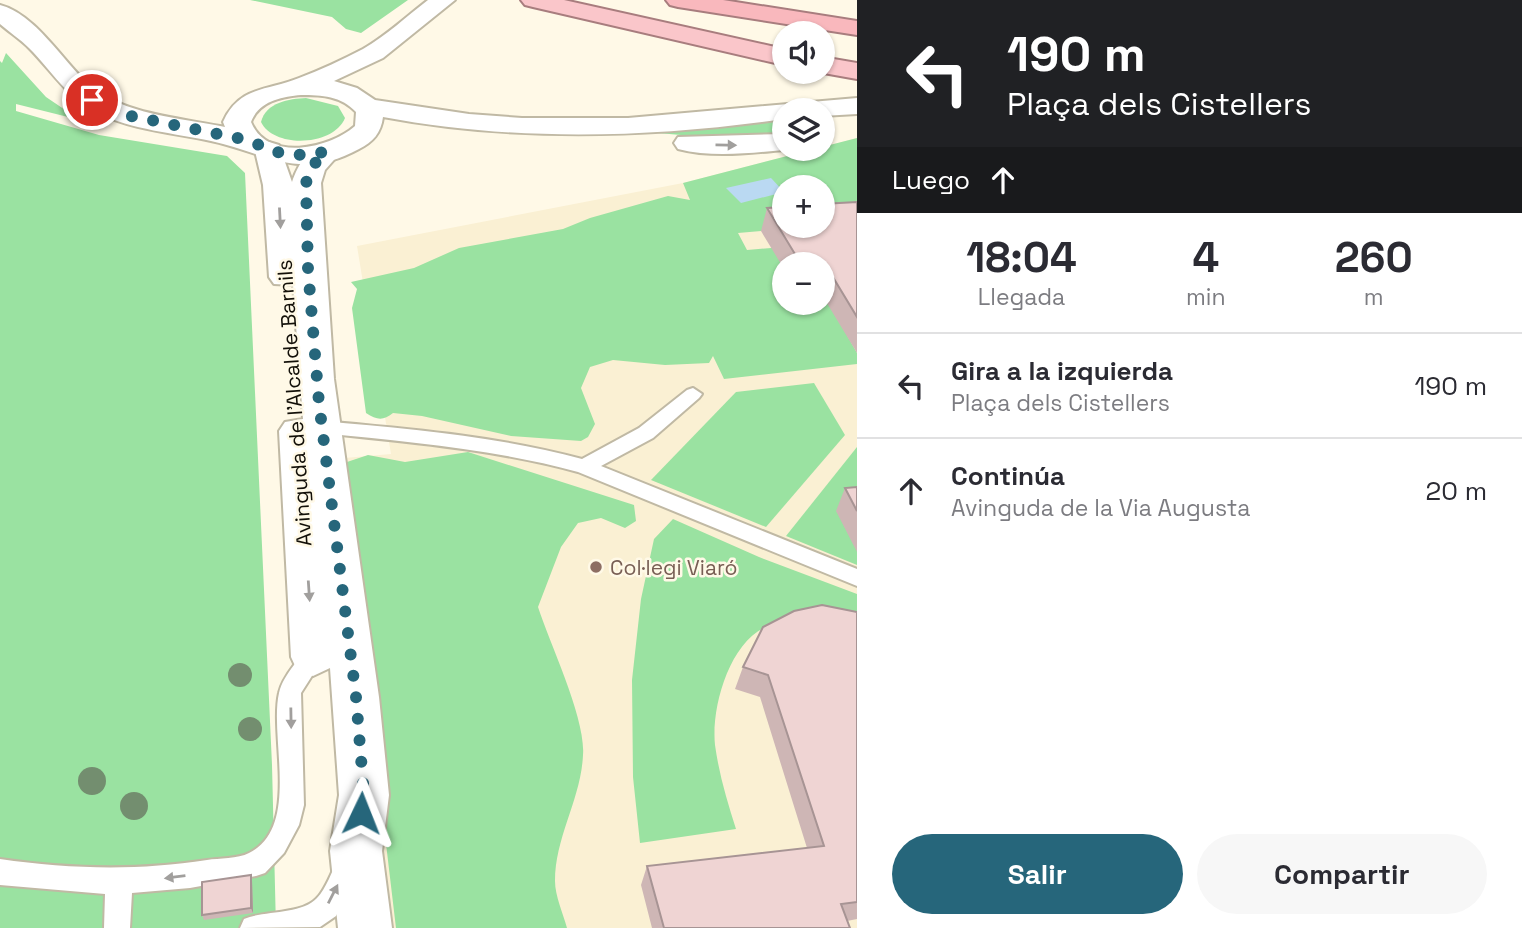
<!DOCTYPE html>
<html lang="es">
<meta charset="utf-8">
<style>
body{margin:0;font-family:"Space Grotesk",sans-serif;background:#f7f7f7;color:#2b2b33;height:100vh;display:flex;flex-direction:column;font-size:26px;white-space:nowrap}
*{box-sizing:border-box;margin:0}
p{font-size:23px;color:#7c7c81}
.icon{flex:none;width:38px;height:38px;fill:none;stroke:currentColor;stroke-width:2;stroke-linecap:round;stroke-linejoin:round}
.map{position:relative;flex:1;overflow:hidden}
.details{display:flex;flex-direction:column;background:#fff;width:665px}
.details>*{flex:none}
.hud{background:#202124;color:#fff;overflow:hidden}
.buttons{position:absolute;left:772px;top:21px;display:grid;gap:14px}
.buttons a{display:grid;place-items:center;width:63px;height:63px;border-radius:50%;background:#fff;box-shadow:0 2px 5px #0004;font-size:35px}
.pin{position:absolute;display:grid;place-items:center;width:60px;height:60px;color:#fff;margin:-30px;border:4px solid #fff;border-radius:50%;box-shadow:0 2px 7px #0007}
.me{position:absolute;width:77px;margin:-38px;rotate:2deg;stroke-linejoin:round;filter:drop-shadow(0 0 5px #0008)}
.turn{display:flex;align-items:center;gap:24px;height:147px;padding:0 35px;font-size:32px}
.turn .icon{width:91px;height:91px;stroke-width:2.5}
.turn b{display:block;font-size:49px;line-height:60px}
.then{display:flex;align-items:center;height:66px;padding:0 35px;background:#0003;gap:14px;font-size:26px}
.eta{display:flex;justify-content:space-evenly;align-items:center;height:119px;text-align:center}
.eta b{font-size:42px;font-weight:600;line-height:49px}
.cta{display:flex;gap:14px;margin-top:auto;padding:14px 35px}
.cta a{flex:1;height:80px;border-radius:42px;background:#26667b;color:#fff;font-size:28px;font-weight:600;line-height:80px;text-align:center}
.cta a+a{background:#f7f7f7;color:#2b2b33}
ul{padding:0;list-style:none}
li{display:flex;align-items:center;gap:21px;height:105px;padding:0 35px;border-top:2px solid #e1e1e2}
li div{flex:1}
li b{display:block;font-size:26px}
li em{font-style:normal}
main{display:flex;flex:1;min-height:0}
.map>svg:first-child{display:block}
.built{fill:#faf0d3;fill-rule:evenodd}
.green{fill:#9ae2a1;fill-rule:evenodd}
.water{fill:#bad9f2}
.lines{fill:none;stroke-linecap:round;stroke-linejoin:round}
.service-casing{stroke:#c0b9a4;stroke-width:4}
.minor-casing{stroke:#c0b9a4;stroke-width:4}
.tertiary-casing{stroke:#c0b9a4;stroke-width:4}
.trunk-casing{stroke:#a87d7e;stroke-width:4}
.motorway-casing{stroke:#a87d7e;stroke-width:4}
.service{fill:#fff;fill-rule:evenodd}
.minor{fill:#fff;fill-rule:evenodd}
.tertiary{fill:#fff;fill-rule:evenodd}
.trunk{fill:#fac6ca;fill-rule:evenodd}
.motorway{fill:#f9b8bd;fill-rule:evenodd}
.tree{fill:#738e6f}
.wall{fill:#ceb6b5}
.shaded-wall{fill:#a79494}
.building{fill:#efd4d3;stroke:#a79494;stroke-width:2}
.oneway{fill:#a19f9d}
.route{stroke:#26667b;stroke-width:12;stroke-dasharray:0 21.6}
.education-dot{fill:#8d6e63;stroke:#fff9e7;stroke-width:2.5}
.labels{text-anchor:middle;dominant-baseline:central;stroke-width:5;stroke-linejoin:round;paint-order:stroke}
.street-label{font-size:21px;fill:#131009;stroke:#fff9e7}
.education-label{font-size:21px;fill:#785e54;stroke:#fff9e7;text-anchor:start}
</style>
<main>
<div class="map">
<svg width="857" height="928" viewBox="0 0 857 928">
<rect width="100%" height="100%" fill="#fff9e7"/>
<!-- built -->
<path class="built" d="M 857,138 L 857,928 L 365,928 L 333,459 L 391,454 L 357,246 L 683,183 ZM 784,187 L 822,187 L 822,226 L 784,226 ZM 784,264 L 822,264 L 822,303 L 784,303 Z"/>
<!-- green -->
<g class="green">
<path d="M 250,0 L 408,0 L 361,33 L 346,29 L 332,17 Z"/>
<path d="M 6,53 L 46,97 L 80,120 L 16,104 L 16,111 L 99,135 L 227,156 L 245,173 L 272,765 L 276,928 L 0,928 L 0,61 L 2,63 Z"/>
<path d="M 306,98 L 338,106 L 345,118 C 334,146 274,149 261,122 C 266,102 289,99 306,98 Z"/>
<path d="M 784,118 L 784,135 L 728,139 L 634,131 L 690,131 Z"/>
<path d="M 857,138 L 857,223 L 738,233 L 747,250 L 857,241 L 854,262 L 784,264 L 783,268 L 784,303 L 822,303 L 823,292 L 857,353 L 857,364 L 724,379 L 713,356 L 709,363 L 665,365 L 613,360 L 590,367 L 581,388 L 595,424 L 588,437 L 581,441 L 511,436 L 422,416 L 393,413 C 383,421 377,420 366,413 L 352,308 L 357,289 L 351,282 L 414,268 L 459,248 L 563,229 L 590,218 L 668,196 L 690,200 L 683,183 ZM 784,187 L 822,187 L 822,226 L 784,226 Z"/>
<path d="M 814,383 L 845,435 L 766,527 L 651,480 L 736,392 Z"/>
<path d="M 857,447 L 857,565 L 786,536 Z"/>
<path d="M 468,452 L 634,505 L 636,521 L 625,528 L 601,518 L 578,523 L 561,547 L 538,607 C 550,644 586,719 583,755 C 581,799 555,837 555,881 C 555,896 563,913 567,928 L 396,928 L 341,464 L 368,455 L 405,462 Z"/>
<path d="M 673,519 L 759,557 L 857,594 L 857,628 C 839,628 785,621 771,625 C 730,638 711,707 715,745 C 719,774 727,801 736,829 L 640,843 L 633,777 L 632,680 L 641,599 L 654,539 Z"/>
</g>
<!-- water -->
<path class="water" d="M 771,178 L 784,192 L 741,203 L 726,188 Z"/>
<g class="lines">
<defs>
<g id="service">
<path d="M 693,388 L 702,394 L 699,398 L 653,438 L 601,466 L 857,569 L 857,586 L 578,472 C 494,449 408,442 322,433 L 313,427 L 322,421 C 410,429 497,436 582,459 L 639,428 L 687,390 Z"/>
<path d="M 313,648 L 321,650 L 324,657 L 301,693 L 304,805 L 299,825 L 284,853 L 265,873 L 256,876 L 190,888 L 132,893 L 130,928 L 104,928 L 105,894 L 0,885 L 0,859 C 69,869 137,871 207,860 C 219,858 238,859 249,853 C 301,827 269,737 279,693 C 281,683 288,673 294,665 C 300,657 304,651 313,648 Z"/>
<path d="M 347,856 L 356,859 L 360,868 L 336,916 L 320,927 L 240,928 L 244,919 C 265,910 301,915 317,898 C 326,889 332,871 338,859 Z"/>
</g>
<path id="minor" d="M 269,142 L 279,145 L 292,182 C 299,161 313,140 337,146 L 341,152 L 325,170 L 321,183 L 334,379 L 379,697 L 389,795 L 382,851 L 392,928 L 338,928 L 330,851 L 339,795 L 330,668 L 313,676 L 297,670 L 291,657 L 279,431 L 285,422 L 303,419 L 293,285 L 274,284 L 269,277 L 263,185 L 255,151 L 259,145 Z"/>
<g id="tertiary">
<path d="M 428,0 L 455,0 L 383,58 L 334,81 L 357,88 L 375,100 L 469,114 L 522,118 L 628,118 L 857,98 L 857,114 L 822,116 L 822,110 L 784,110 L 784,119 C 650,138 516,142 383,117 C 381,133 373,142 359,149 C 299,182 267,153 211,141 C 174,133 132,130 98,113 C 67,98 52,71 29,48 C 20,39 9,32 0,24 L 0,5 C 35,14 62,60 88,84 C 123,115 181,118 225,127 L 223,122 C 239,86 267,91 299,78 C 320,70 342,60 363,49 C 386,36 407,16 428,0 ZM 301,95 C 322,95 341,96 356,112 L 355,126 C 329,149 267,162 251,122 C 259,101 281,97 301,95 Z"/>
<path d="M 784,134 L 784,149 L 791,149 L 784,150 C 749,153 713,158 678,149 L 674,143 L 678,137 Z"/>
</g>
<g id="trunk">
<path d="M 521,0 L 564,0 L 784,49 L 784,65 L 533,7 L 525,5 Z"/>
<path d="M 822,57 L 857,63 L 857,79 L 818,72 L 822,72 Z"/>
</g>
<path id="motorway" d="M 666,0 L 723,0 L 857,21 L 857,35 L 678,7 L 670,5 Z"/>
</defs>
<!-- service casing -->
<use href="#service" class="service-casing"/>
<!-- minor casing -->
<use href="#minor" class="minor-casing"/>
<!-- tertiary casing -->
<use href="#tertiary" class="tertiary-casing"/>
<!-- trunk casing -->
<use href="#trunk" class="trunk-casing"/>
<!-- motorway casing -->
<use href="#motorway" class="motorway-casing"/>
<!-- service -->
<use href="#service" class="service"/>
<!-- minor -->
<use href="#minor" class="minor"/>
<!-- tertiary -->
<use href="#tertiary" class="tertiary"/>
<!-- trunk -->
<use href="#trunk" class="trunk"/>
<!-- motorway -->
<use href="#motorway" class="motorway"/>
</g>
<!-- trees -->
<g class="tree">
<circle cx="240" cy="675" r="12"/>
<circle cx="250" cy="729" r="12"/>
<circle cx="92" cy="781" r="14"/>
<circle cx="134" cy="806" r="14"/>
</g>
<!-- wall -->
<g class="wall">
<path d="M 857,202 L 857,353 L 822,295 L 822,264 L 784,264 L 784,269 L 761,231 L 767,208 Z"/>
<path d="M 857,487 L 857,552 L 836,511 L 845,488 Z"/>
<path d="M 857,612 L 857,919 L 847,921 L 850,928 L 652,928 L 641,885 L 647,866 L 807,848 L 760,697 L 735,689 L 743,667 Z"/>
<path d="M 252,881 L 253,913 L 204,920 L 202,915 Z"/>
</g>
<!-- shaded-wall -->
<path class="shaded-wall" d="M 251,875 L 252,881 L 253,913 L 251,908 Z"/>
<!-- building -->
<g class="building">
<path d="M 857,202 L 857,317 L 828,269 L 822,269 L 822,264 L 801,264 L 767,208 L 784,207 L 784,226 L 822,226 L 822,204 Z"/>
<path d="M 857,487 L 857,511 L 845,488 Z"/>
<path d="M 822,605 L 857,612 L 857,902 L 841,904 L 850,928 L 664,928 L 647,866 L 824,846 L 768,675 L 743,667 L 763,627 L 794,611 Z"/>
<path d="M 251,875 L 251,908 L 202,915 L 202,882 Z"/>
</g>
<!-- one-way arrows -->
<defs><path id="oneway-solid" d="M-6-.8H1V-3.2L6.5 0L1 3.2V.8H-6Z" transform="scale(1.75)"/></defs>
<g class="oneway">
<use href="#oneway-solid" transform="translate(726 145) rotate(1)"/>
<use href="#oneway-solid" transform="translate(280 218) rotate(87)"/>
<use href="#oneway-solid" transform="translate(309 591) rotate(86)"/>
<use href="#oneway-solid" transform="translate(291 718) rotate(89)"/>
<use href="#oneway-solid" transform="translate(175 877) rotate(173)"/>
<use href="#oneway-solid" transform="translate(333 894) rotate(-63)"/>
</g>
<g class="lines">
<!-- route -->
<path class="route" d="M 92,100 L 126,115 L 247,140 L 276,152 L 298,155 L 327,152 L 311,167 L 306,183 L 308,269 L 319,403 L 356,697 L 364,795 L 361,813"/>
</g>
<!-- markers -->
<circle class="education-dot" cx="596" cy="567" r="7"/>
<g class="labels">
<!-- street labels -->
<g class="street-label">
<text transform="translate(294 403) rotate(-94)">Avinguda de l'Alcalde Barnils</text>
</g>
<!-- education labels -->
<g class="education-label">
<text x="610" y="567">Col·legi Viaró</text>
</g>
</g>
</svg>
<div class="buttons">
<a><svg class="icon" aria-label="sound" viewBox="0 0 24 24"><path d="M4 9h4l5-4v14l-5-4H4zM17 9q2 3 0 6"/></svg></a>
<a><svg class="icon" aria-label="layers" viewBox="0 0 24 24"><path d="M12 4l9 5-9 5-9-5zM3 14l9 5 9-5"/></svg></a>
<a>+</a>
<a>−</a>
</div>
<div class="pin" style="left:92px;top:100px;background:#d93025"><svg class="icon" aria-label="arrive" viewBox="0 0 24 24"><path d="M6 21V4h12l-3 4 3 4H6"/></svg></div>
<svg class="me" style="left:361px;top:813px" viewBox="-20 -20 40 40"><path d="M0-17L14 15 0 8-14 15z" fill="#26667b" stroke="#fff" stroke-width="4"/></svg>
</div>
<section class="details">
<div class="hud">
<div class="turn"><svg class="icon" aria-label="left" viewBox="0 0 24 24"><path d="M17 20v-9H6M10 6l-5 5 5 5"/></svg><div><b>190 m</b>Plaça dels Cistellers</div></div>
<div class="then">Luego<svg class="icon" aria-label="ahead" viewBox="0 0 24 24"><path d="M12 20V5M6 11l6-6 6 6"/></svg></div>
</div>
<div class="eta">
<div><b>18:04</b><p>Llegada</p></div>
<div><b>4</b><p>min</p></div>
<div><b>260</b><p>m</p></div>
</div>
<ul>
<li><svg class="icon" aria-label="left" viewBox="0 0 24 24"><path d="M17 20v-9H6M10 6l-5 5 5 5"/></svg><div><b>Gira a la izquierda</b><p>Plaça dels Cistellers</p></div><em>190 m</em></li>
<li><svg class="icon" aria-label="ahead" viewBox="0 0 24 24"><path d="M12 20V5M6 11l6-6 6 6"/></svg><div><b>Continúa</b><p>Avinguda de la Via Augusta</p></div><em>20 m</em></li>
</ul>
<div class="cta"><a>Salir</a><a>Compartir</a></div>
</section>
</main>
